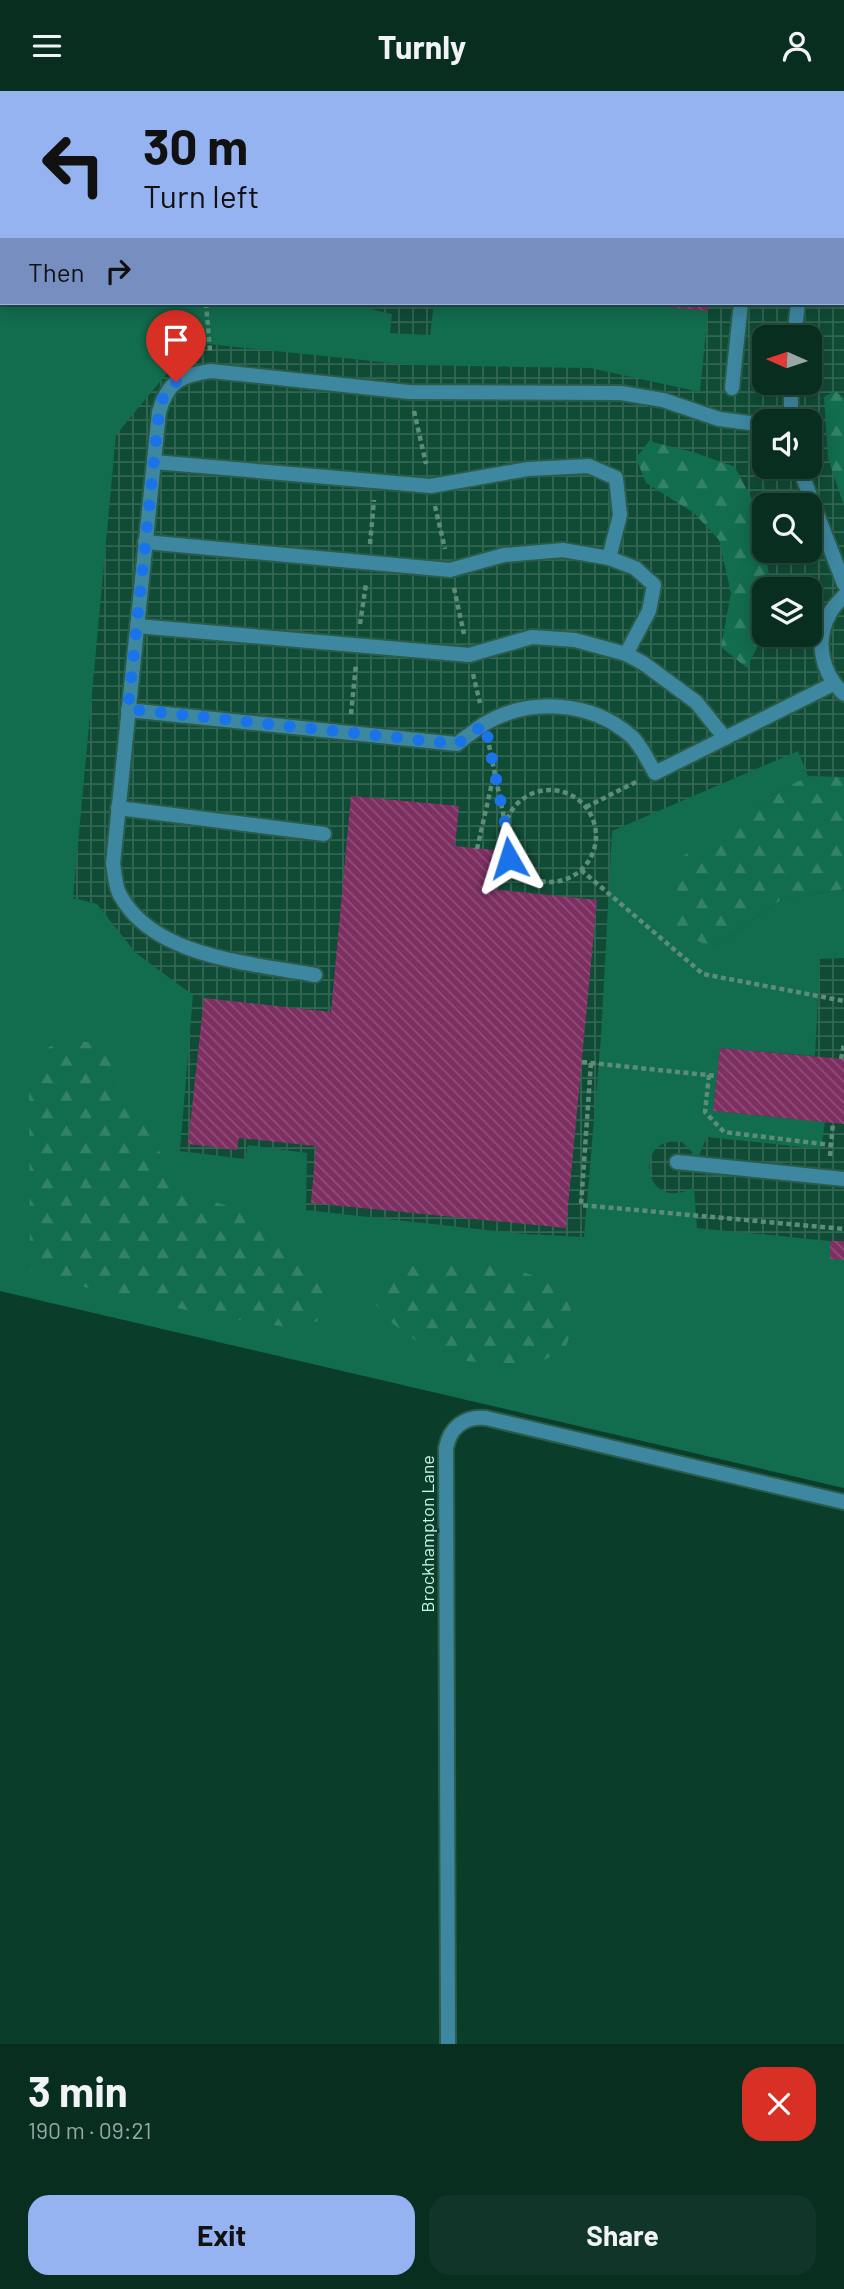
<!DOCTYPE html>
<meta charset="utf-8">
<style>
body{margin:0;font-family:Barlow,sans-serif;background:#113629;color:#f1f3f6;height:100vh;display:flex;flex-direction:column;font-size:26px;white-space:nowrap}
*{box-sizing:border-box;margin:0}
p{font-size:23px;color:#98a8a5}
.icon{flex:none;width:38px;height:38px;fill:none;stroke:currentColor;stroke-width:2;stroke-linecap:round;stroke-linejoin:round}
.map{position:relative;height:1953px;overflow:hidden}
.panel{display:flex;flex-direction:column;background:#082e20;flex:1}
.panel>*{flex:none}
.guide{position:absolute;left:0px;top:0px;width:845px;height:214px;box-shadow:0 4px 18px #0003,0 0 0 2px #294a3e;background:#95b2f1;color:#111;overflow:hidden}
.needle{width:46px;rotate:273deg}
.controls{position:absolute;left:752px;top:234px;display:grid;gap:14px}
.controls a{display:grid;place-items:center;width:70px;height:70px;border-radius:14px;background:#082e20;box-shadow:0 4px 18px #0003,0 0 0 2px #294a3e;font-size:35px}
.pin{position:absolute;display:grid;place-items:center;width:60px;height:60px;color:#fff;margin:-72px -30px;border-radius:50% 50% 50% 0;rotate:-45deg;box-shadow:0 0 7px #0007}
.pin .icon{rotate:45deg}
.me{position:absolute;width:77px;margin:-38px;rotate:354deg;stroke-linejoin:round;filter:drop-shadow(0 0 5px #0008)}
.turn{display:flex;align-items:center;gap:24px;height:147px;padding:0 28px;font-size:32px}
.turn .icon{width:91px;height:91px;stroke-width:2.5}
.turn b{display:block;font-size:49px;line-height:60px}
.then{display:flex;align-items:center;height:66px;padding:0 28px;background:#0003;gap:14px;font-size:26px}
.round{display:grid;place-items:center;flex:none;width:74px;height:74px;border-radius:21px;background:#113629}
.head{display:flex;align-items:center;justify-content:space-between;height:119px;padding:0 28px}
h1{font-size:42px;font-weight:700;line-height:52px}
.cta{display:flex;gap:14px;margin-top:auto;padding:14px 28px}
.cta a{flex:1;height:80px;border-radius:21px;background:#95b2f1;color:#111;font-size:28px;font-weight:700;line-height:80px;text-align:center}
.cta a+a{background:#113629;color:#f1f3f6}
header{display:flex;justify-content:space-between;align-items:center;height:91px;padding:0 28px;background:#082e20;font-size:32px;font-weight:700}
.map>svg:first-child{display:block}
.industrial{fill:url(#industrial-grid);fill-rule:evenodd}
.green{fill:#126c4e}
.forest{fill:url(#forest-firs)}
.building{fill:url(#building-back-hatch)}
.lines{fill:none;stroke-linecap:round;stroke-linejoin:round}
.lane-casing{stroke:#295c49;stroke-width:18}
.street-casing{stroke:#295c49;stroke-width:18}
.path{stroke:#5d8d79;stroke-width:4.5;stroke-dasharray:5 3.5;stroke-linecap:butt}
.lane{stroke:#3e87a1;stroke-width:14}
.street{stroke:#3e87a1;stroke-width:14}
.route{stroke:#1a73e8;stroke-width:12;stroke-dasharray:0 21.6}
.labels{text-anchor:middle;dominant-baseline:central;stroke-width:5;stroke-linejoin:round;paint-order:stroke}
.street-label{font-size:18px;fill:#cdf8e4;stroke:#0a3e2b}
</style>
<header><svg class="icon" aria-label="menu" viewBox="0 0 24 24"><path d="M4 6h16M4 12h16M4 18h16"/></svg>Turnly<svg class="icon" aria-label="person" viewBox="0 0 24 24"><circle cx="12" cy="8" r="4"/><path d="M4 21q1-7 8-7t8 7"/></svg></header>
<div class="map">
<svg width="844" height="1953" viewBox="0 0 844 1953">
<defs>
<pattern id="industrial-grid" width="8" height="8" patternUnits="userSpaceOnUse" patternTransform="scale(1.75)"><rect width="8" height="8" fill="#104b36"/><path d="M0 4h8M4 0v8" fill="none" stroke="#326653"/></pattern>
<pattern id="forest-firs" width="22" height="20" patternUnits="userSpaceOnUse" patternTransform="scale(1.75)"><rect width="22" height="20" fill="#126c4e"/><path d="M5 1l3.5 6h-7zM16 11l3.5 6h-7z" fill="#338267"/></pattern>
<pattern id="building-back-hatch" width="6" height="6" patternUnits="userSpaceOnUse" patternTransform="scale(1.75)"><rect width="6" height="6" fill="#7d2f61"/><path d="M-1 5l2 2M0 0l6 6M5-1l2 2" fill="none" stroke="#8e4e78"/></pattern>
</defs>
<rect width="100%" height="100%" fill="#0a3e2b"/>
<!-- industrial -->
<path class="industrial" d="M 0,0 L 844,0 L 844,1397 L 0,1200 ZM 2,2 L 844,2 L 844,212 L 2,212 ZM 765,247 L 810,247 L 810,292 L 765,292 ZM 765,331 L 810,331 L 810,376 L 765,376 ZM 765,415 L 810,415 L 810,460 L 765,460 ZM 765,499 L 810,499 L 810,544 L 765,544 Z"/>
<!-- green -->
<g class="green">
<path d="M 98,0 L 293,0 L 293,2 Z"/>
<path d="M 399,0 L 731,0 L 399,2 Z"/>
<path d="M 0,90 L 2,212 L 345,212 L 392,223 L 390,242 L 430,244 L 434,212 L 626,212 L 708,220 L 700,301 L 590,277 L 410,274 L 208,253 L 168,281 L 116,344 L 73,807 L 97,813 L 136,862 L 193,904 L 180,1060 L 245,1068 L 248,1054 L 307,1062 L 306,1119 L 523,1143 L 584,1146 L 601,946 L 612,740 L 798,660 L 808,685 L 753,714 L 712,857 L 782,808 L 844,798 L 844,867 L 820,868 L 815,965 L 720,957 L 713,1020 L 825,1031 L 821,1058 L 707,1046 L 698,1067 L 682,1051 C 677,1051 670,1050 665,1052 C 635,1063 650,1121 694,1096 L 697,1137 L 830,1150 L 830,1168 L 844,1169 L 844,1397 L 0,1200 Z"/>
</g>
<!-- forest -->
<g class="forest">
<path d="M 835,300 L 844,307 L 844,415 L 828,367 L 824,306 Z"/>
<path d="M 649,350 L 693,361 L 735,376 L 757,418 L 769,483 L 768,499 L 765,499 L 765,540 L 747,577 L 721,556 L 731,502 L 719,449 L 694,422 L 646,392 L 636,367 Z"/>
<path d="M 808,685 L 844,686 L 844,798 L 782,808 L 712,857 L 674,838 L 679,768 L 753,714 Z"/>
<path d="M 59,950 L 88,951 L 105,961 L 121,996 L 159,1060 L 193,1105 L 243,1119 L 288,1151 L 323,1194 L 323,1227 L 301,1238 L 217,1226 L 40,1186 L 30,1179 L 29,985 L 38,963 Z"/>
<path d="M 470,1171 C 507,1178 566,1181 573,1228 C 574,1236 567,1251 565,1259 L 537,1272 L 505,1272 L 464,1270 L 430,1260 L 392,1232 L 376,1214 L 376,1192 L 398,1176 Z"/>
</g>
<!-- building -->
<g class="building">
<path d="M 644,212 L 709,212 L 708,220 L 644,214 Z"/>
<path d="M 351,705 L 459,715 L 455,755 L 495,759 L 492,798 L 597,809 L 566,1137 L 311,1112 L 316,1055 L 239,1047 L 237,1059 L 188,1053 L 204,907 L 331,921 Z"/>
<path d="M 720,957 L 844,968 L 844,1033 L 713,1020 Z"/>
<path d="M 830,1150 L 844,1150 L 844,1169 L 830,1168 Z"/>
</g>
<g class="lines">
<defs>
<g id="lane">
<path d="M 810,0 L 820,1"/>
<path d="M 71,2 L 71,0"/>
<path d="M 305,2 L 305,0"/>
<path d="M 363,2 L 363,0"/>
<path d="M 0,3 L 2,3"/>
<path d="M 794,247 L 798,212"/>
<path d="M 791,292 L 791,331"/>
<path d="M 732,297 L 741,212"/>
<path d="M 154,371 L 431,395 L 528,378 L 589,375 L 616,387 L 620,424 L 609,467"/>
<path d="M 799,376 L 844,493"/>
<path d="M 145,451 L 450,479 L 504,464 L 563,459 L 609,467 L 635,477 L 654,494 L 649,520 L 626,563"/>
<path d="M 844,505 C 839,510 833,516 830,522 C 814,550 822,583 844,603"/>
<path d="M 137,535 L 469,564 L 532,546 L 575,549 L 626,563 L 643,572 L 696,611 L 725,647"/>
<path d="M 128,619 L 457,653 C 466,646 475,639 484,633 C 530,606 591,610 631,645 C 641,654 648,670 655,682 L 833,593"/>
<path d="M 118,717 L 324,743"/>
<path d="M 315,884 C 252,872 154,867 120,804 C 115,796 115,782 113,773 L 159,321 C 168,290 181,284 211,280 L 409,301 L 621,302 L 663,309 L 719,328 L 765,334"/>
<path d="M 677,1071 L 844,1088"/>
</g>
<path id="street" d="M 448,1953 L 446,1357 C 450,1336 465,1325 486,1327 L 844,1411"/>
</defs>
<!-- lane casing -->
<use href="#lane" class="lane-casing"/>
<!-- street casing -->
<use href="#street" class="street-casing"/>
<!-- path -->
<g class="path">
<path d="M 206,212 L 210,260"/>
<path d="M 414,320 L 426,373"/>
<path d="M 435,415 L 445,458"/>
<path d="M 370,453 L 374,409"/>
<path d="M 454,497 L 464,543"/>
<path d="M 360,533 L 366,493"/>
<path d="M 473,583 L 480,612"/>
<path d="M 351,623 L 356,573"/>
<path d="M 489,654 L 505,732"/>
<circle cx="550" cy="745" r="46"/>
<path d="M 586,716 L 638,690"/>
<path d="M 477,758 L 494,683"/>
<path d="M 581,779 L 703,883 L 844,910"/>
<path d="M 841,968 L 844,953"/>
<path d="M 582,971 L 717,985"/>
<path d="M 591,972 L 581,1114 L 844,1138"/>
<path d="M 709,984 L 705,1021 L 724,1041 L 831,1054"/>
<path d="M 830,1065 L 833,1032"/>
</g>
<!-- lane -->
<use href="#lane" class="lane"/>
<!-- street -->
<use href="#street" class="street"/>
</g>
<g class="lines">
<!-- route -->
<path class="route" d="M 176,291 L 164,303 L 159,321 L 128,618 L 457,653 L 485,633 L 505,732 L 504,750 L 509,767"/>
</g>
<g class="labels">
<!-- street labels -->
<g class="street-label">
<text transform="translate(427 1443) rotate(-90)">Brockhampton Lane</text>
</g>
</g>
</svg>
<div class="controls">
<a><svg class="needle" viewBox="-14 -14 28 28"><path d="M0-13l5 13h-10z" fill="#e53935"/><path d="M0 13l5-13h-10z" fill="#98a8a5"/></svg></a>
<a><svg class="icon" aria-label="sound" viewBox="0 0 24 24"><path d="M4 9h4l5-4v14l-5-4H4zM17 9q2 3 0 6"/></svg></a>
<a><svg class="icon" aria-label="search" viewBox="0 0 24 24"><circle cx="10" cy="10" r="6"/><path d="M15 15l6 6"/></svg></a>
<a><svg class="icon" aria-label="layers" viewBox="0 0 24 24"><path d="M12 4l9 5-9 5-9-5zM3 14l9 5 9-5"/></svg></a>
</div>
<div class="pin" style="left:176px;top:291px;background:#d93025"><svg class="icon" aria-label="arrive" viewBox="0 0 24 24"><path d="M6 21V4h12l-3 4 3 4H6"/></svg></div>
<svg class="me" style="left:509px;top:767px" viewBox="-20 -20 40 40"><path d="M0-17L14 15 0 8-14 15z" fill="#1a73e8" stroke="#fff" stroke-width="4"/></svg>
<div class="guide">
<div class="turn"><svg class="icon" aria-label="left" viewBox="0 0 24 24"><path d="M17 20v-9H6M10 6l-5 5 5 5"/></svg><div><b>30 m</b>Turn left</div></div>
<div class="then">Then<svg class="icon" aria-label="right" viewBox="0 0 24 24"><path d="M7 20v-9h11M14 6l5 5-5 5"/></svg></div>
</div>
</div>
<section class="panel">
<div class="head"><div><h1>3 min</h1><p>190 m · 09:21</p></div><a class="round" style="background:#d93025;color:#fff"><svg class="icon" aria-label="close" viewBox="0 0 24 24"><path d="M6 6l12 12M18 6L6 18"/></svg></a></div>
<div class="cta"><a>Exit</a><a>Share</a></div>
</section>
